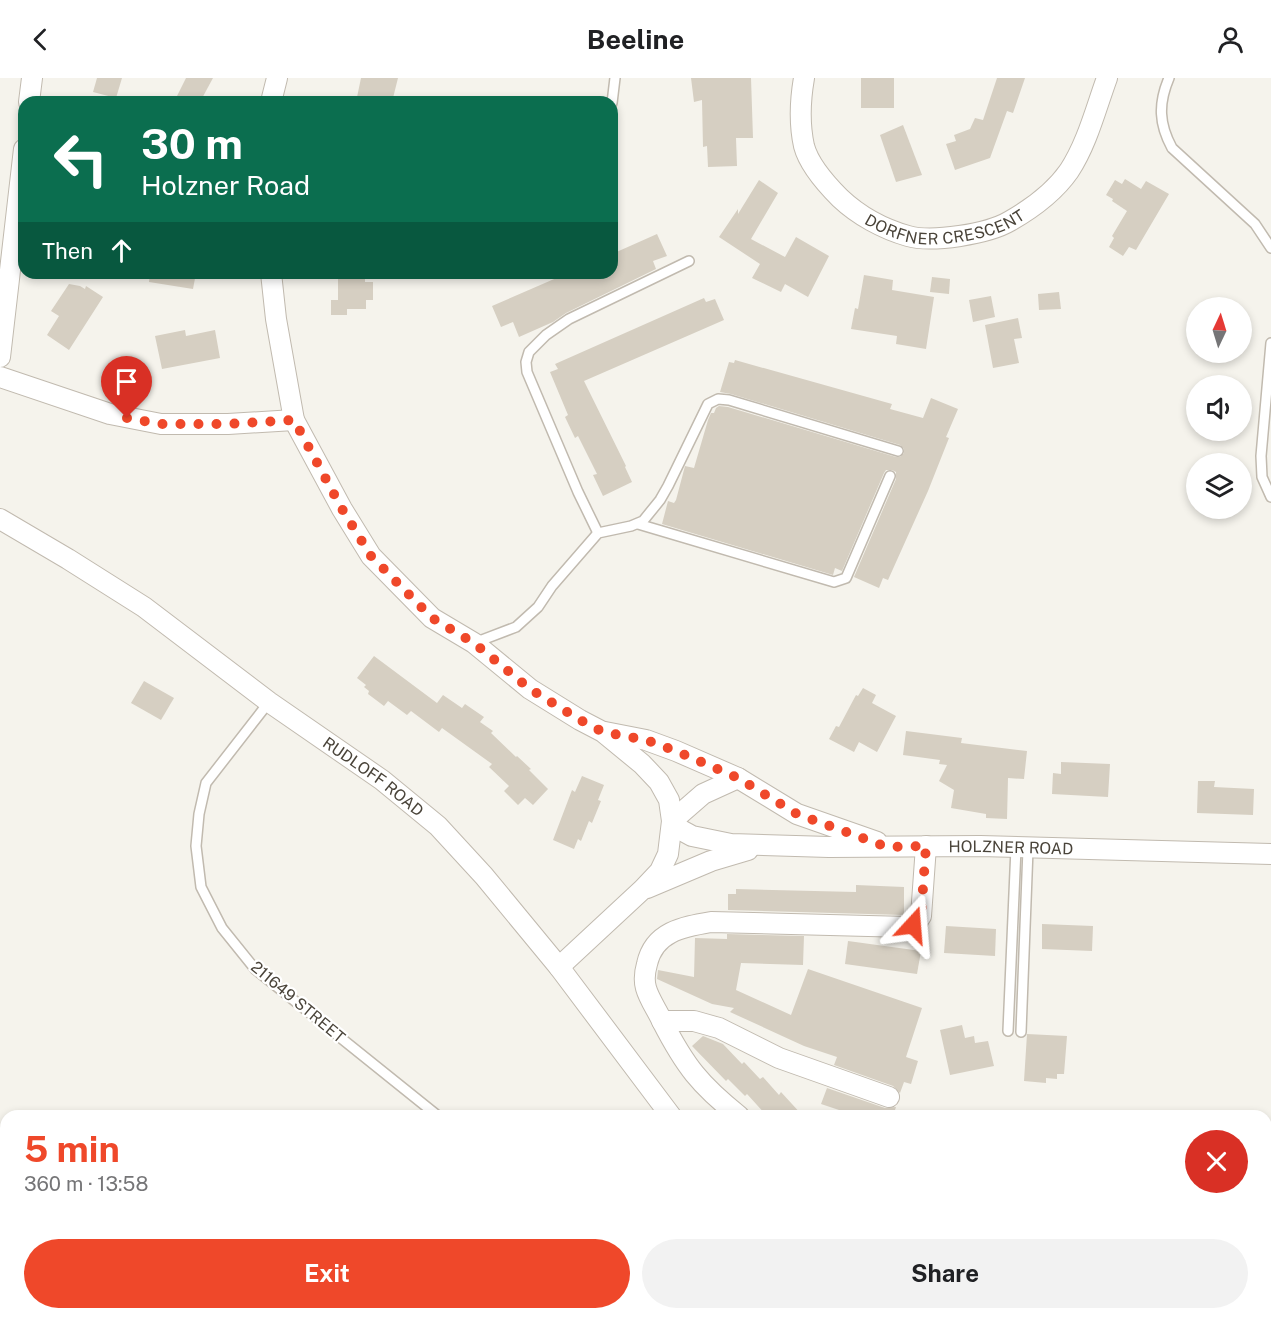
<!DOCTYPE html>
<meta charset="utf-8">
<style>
body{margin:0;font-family:"Public Sans",sans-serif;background:#f2f2f2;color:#202124;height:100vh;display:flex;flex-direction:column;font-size:22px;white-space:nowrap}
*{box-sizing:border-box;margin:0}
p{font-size:20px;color:#757577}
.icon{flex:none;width:33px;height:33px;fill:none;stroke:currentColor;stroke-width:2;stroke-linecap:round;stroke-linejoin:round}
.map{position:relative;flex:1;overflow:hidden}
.panel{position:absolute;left:0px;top:1032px;width:1272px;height:210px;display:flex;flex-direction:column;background:#fff;border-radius:18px 18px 0 0;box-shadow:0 3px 9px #0003}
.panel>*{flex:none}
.guide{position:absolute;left:18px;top:18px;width:600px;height:183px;border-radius:18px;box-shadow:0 3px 9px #0003;background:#0b6e4f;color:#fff;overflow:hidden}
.needle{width:39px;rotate:4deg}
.fabs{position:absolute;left:1186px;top:219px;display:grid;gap:12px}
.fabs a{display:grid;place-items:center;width:66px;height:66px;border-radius:50%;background:#fff;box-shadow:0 3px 9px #0003;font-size:30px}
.pin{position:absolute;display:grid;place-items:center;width:51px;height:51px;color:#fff;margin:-62px -26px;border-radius:50% 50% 50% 0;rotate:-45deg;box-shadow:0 0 6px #0007}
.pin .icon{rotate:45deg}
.me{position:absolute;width:66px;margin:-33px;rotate:19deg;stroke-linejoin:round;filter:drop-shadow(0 0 4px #0008)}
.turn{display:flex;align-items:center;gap:21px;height:126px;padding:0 24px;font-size:27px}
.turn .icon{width:78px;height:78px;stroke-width:2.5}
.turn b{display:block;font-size:42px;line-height:51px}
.then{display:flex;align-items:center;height:57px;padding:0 24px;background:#0003;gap:12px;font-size:22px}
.round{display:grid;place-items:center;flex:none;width:63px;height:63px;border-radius:32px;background:#f2f2f2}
.head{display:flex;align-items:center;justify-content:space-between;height:102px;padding:0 24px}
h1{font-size:36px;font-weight:700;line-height:45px;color:#ef482a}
.cta{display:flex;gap:12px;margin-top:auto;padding:12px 24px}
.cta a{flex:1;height:69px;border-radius:36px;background:#ef482a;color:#fff;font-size:24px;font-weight:700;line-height:69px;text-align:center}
.cta a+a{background:#f2f2f2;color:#202124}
header{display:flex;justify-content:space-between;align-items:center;height:78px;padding:0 24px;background:#fff;font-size:27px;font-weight:700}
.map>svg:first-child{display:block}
.building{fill:#d6cfc2}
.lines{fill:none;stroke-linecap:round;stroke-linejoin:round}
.lane-casing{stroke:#c1baaf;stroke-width:12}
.street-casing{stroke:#c1baaf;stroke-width:22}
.lane{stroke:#fff;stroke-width:9}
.street{stroke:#fff;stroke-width:20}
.route{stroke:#ef482a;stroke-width:10;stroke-dasharray:0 18}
.labels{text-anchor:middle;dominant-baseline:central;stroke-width:4.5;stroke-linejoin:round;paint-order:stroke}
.street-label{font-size:16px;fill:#4a443a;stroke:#fff}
</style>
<header><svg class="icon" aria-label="back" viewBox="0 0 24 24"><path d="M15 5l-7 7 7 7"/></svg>Beeline<svg class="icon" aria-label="person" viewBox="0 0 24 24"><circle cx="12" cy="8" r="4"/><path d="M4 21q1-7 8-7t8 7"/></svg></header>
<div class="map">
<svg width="1271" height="1242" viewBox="0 0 1271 1242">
<rect width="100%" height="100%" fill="#f5f3ec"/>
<!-- building -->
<g class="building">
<path d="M 97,0 L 122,0 L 116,20 L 93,14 Z"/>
<path d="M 186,0 L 213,0 L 200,24 L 174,24 Z"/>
<path d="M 361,0 L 398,0 L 392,24 L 356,24 Z"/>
<path d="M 691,0 L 751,0 L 753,60 L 736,60 L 737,88 L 708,89 L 707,68 L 703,69 L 702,22 L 694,24 Z"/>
<rect x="861" y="0" width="33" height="30"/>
<path d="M 997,0 L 1025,0 L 1013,35 L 1007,33 L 990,80 L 955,92 L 946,66 L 956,63 L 954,57 L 970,51 L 975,40 L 983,42 Z"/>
<path d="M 903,47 L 922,97 L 896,104 L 880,57 Z"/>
<path d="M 1125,101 L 1141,111 L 1146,103 L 1169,116 L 1136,172 L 1129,169 L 1123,178 L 1109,169 L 1114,160 L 1112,158 L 1127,133 L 1112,123 L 1113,121 L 1106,117 L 1115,102 L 1122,106 Z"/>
<path d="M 759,102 L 778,115 L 751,161 L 785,179 L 796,159 L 829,178 L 808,219 L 785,206 L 781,214 L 752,200 L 760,186 L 719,159 L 738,131 L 738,136 Z"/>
<path d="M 657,156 L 667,178 L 653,183 L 656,191 L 566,235 L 553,244 L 519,259 L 513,244 L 501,249 L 492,228 L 568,195 L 612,195 L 612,176 Z"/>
<path d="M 150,195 L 196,195 L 193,211 L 149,204 Z"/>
<path d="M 338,195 L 365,195 L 365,204 L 373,204 L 373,222 L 366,222 L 366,231 L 347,231 L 347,237 L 331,237 L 331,222 L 338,222 Z"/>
<path d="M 864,197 L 893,202 L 892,212 L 934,219 L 926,271 L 896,266 L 897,258 L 851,251 L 855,230 L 858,231 Z"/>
<path d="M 932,199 L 950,201 L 949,216 L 930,214 Z"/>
<path d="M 69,206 L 80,208 L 85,211 L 86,208 L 103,219 L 69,272 L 47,257 L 59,238 L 51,233 Z"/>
<path d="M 1059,214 L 1061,231 L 1039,232 L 1038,216 Z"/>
<path d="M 991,218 L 995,239 L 973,244 L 969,222 Z"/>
<path d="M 704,220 L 706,224 L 715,221 L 724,242 L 584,303 L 626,388 L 625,389 L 632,404 L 603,418 L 593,397 L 597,396 L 578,358 L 575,360 L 565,339 L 568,337 L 550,294 L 558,291 L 555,286 Z"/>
<path d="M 1018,240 L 1022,260 L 1014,261 L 1019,285 L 993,290 L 985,247 Z"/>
<path d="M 185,252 L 186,258 L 215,252 L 220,280 L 162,291 L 155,258 Z"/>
<path d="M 735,282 L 892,326 L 890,331 L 923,340 L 931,320 L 958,331 L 946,359 L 949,360 L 928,413 L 888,502 L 883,500 L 879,510 L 854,499 L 896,401 L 896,394 L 892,392 L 886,392 L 884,395 L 842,493 L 835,490 L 833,497 L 662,446 L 668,423 L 674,425 L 676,422 L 685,388 L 694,390 L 708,342 L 711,335 L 714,335 L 716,330 L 719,328 L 728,329 L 896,379 L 900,379 L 904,375 L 904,371 L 900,367 L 731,316 L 720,314 L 729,284 L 734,285 Z"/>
<path d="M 374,578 L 437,625 L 443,617 L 462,630 L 465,626 L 484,639 L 480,644 L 493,653 L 491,655 L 516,679 L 517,678 L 531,691 L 529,692 L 548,711 L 533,727 L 525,720 L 518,727 L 504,713 L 509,708 L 489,689 L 492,686 L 442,650 L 439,654 L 411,633 L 407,637 L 388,623 L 384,628 L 368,616 L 369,613 L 364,609 L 366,607 L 357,600 Z"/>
<path d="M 144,603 L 174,620 L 161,642 L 131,625 Z"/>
<path d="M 863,610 L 876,617 L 872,625 L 896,638 L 877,674 L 859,664 L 854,674 L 829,661 L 836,648 L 839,649 L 856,617 L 858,618 Z"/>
<path d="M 906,653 L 962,660 L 961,665 L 1027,673 L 1024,701 L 1008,700 L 1007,741 L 986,740 L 986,736 L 951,730 L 954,712 L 939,703 L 947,687 L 939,686 L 940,682 L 903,677 Z"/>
<path d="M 1061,684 L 1110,686 L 1108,719 L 1052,716 L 1053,695 L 1061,696 Z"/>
<path d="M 582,698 L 604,707 L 598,722 L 601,723 L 592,745 L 589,743 L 581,763 L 578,761 L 574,771 L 553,762 L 572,712 L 575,714 Z"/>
<path d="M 1198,703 L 1215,703 L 1214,709 L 1254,711 L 1253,737 L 1197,735 Z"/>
<path d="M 856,807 L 904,809 L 904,837 L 728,832 L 728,816 L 736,816 L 736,811 L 856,814 Z"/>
<path d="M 1042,846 L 1093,848 L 1092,873 L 1042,871 Z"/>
<path d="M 946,848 L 996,851 L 995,878 L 944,875 Z"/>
<path d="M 727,856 L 804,858 L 803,887 L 741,885 L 736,912 L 791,937 L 808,891 L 922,930 L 906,979 L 918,983 L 911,1006 L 904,1004 L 900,1015 L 893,1008 L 834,987 L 837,979 L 804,968 L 730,934 L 734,930 L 712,926 L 657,901 L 658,892 L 694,899 L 695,860 L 727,861 Z"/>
<path d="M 848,863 L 921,873 L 917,896 L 845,886 Z"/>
<path d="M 962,947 L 965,960 L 974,958 L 975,965 L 988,963 L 994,988 L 950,997 L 940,952 Z"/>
<path d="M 1027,956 L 1067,958 L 1064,996 L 1057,996 L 1057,1001 L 1046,1000 L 1046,1005 L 1024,1003 Z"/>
<path d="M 703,958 L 723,966 L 742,986 L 744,984 L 760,1001 L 763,999 L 779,1017 L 781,1014 L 803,1038 L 767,1038 L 747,1016 L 745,1018 L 728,1001 L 726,1003 L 692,968 Z"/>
<path d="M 827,1010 L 885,1030 L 896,1029 L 893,1038 L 857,1038 L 821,1026 Z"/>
</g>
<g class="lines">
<defs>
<g id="lane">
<path d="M 1169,0 C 1158,26 1159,46 1172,70 L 1255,146 L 1271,170"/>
<path d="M 612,25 L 615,0"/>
<path d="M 1271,265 L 1261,378 L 1262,399 L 1271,419"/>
<path d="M 638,446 L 834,504 L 846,500 L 890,398"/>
<path d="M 598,455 L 578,414 L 527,294 L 526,284 L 529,274 L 546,257 L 569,241 L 689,183"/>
<path d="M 474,565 L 516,549 L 538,529 L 552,508 L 598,455 L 631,448 L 643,443 L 660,422 L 668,408 L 708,326 L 718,321 L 729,322 L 898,373"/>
<path d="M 269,624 L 206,705 L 199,736 L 196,768 L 201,809 L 222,850 L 255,891 L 438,1038"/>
<path d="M 1008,953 L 1016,770"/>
<path d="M 1021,954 L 1028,771"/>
<path d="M 1266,1188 L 1271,1189"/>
<path d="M 682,1236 L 690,1242"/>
<path d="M 1091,1236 L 1112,1242"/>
</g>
<g id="street">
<path id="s1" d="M 804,0 C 800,23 799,45 804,68 C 809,87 827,107 840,120 C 858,137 883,151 908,158 C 932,165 988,156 1010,143 C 1031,131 1055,113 1069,93 C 1087,66 1096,30 1107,0"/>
<path d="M 29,24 L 32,0"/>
<path d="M 271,24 L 277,0"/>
<path d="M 271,195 L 276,241 L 294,342 L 342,431 L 371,478 L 432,540 L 474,565 L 530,611 L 580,642 L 603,654 L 642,686 L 659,704 L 669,722 L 672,743 L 668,776 L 660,793 L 643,811 L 559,889"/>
<path d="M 0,279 L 24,71"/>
<path d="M 0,299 L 110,336 L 161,346 L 228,346 L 294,342"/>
<path id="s2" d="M 0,441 L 68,481 L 144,529 L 269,624 L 382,702 L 438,748 L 484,798 L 559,889 L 671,1038"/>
<path d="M 605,654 L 646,662 L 676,673 L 738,700 L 797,736 L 877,764"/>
<path id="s3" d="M 672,743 L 681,752 L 692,758 L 731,766 L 829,769 L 980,768 L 1271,776"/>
<path d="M 672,743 L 703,716 L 738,700"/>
<path d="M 647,810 L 711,783 L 748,772"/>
<path d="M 662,943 C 685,988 700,1007 739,1038"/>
<path d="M 889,1019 L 779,980 L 719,950 L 694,943 L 662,943 C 657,932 649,921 646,910 C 644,903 645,893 647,886 C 654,854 682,849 711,844 L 907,849 L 917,844 L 921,838 L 926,768"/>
<path d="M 843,1236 L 850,1242"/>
<path d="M 955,1236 L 961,1242"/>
</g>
</defs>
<!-- lane casing -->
<use href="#lane" class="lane-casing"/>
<!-- street casing -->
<use href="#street" class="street-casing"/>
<!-- lane -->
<use href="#lane" class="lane"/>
<!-- street -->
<use href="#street" class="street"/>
</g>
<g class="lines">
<!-- route -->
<path class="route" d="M 127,340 L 161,346 L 228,346 L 294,342 L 342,431 L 371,478 L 432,540 L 474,565 L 530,611 L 580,642 L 603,654 L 646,662 L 676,673 L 738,700 L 797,736 L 887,769 L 926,768 L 921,838 L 913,847"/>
</g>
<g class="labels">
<!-- street labels -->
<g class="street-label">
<text stroke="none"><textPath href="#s1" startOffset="248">DORFNER CRESCENT</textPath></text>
<text stroke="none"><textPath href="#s2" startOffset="454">RUDLOFF ROAD</textPath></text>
<text stroke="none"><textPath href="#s3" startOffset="345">HOLZNER ROAD</textPath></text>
<text transform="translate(298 924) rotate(40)">211649 STREET</text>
</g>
</g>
</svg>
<div class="fabs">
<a><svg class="needle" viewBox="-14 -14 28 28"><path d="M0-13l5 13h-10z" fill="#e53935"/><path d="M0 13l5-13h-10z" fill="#757577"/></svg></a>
<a><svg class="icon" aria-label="sound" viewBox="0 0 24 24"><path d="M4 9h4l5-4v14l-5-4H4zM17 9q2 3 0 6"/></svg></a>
<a><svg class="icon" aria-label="layers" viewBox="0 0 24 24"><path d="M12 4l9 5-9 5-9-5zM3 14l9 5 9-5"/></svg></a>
</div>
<div class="pin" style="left:127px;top:340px;background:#d93025"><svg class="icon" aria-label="arrive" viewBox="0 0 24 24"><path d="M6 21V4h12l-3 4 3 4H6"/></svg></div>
<svg class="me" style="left:913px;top:847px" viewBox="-20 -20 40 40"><path d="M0-17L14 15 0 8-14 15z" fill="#ef482a" stroke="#fff" stroke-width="4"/></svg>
<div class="guide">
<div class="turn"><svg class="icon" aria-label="left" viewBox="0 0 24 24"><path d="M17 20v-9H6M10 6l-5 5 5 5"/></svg><div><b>30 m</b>Holzner Road</div></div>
<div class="then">Then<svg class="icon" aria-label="ahead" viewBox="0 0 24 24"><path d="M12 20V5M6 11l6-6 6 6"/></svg></div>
</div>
<section class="panel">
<div class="head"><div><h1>5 min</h1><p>360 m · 13:58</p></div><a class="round" style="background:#d93025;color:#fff"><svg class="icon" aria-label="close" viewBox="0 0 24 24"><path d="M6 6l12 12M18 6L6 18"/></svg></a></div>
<div class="cta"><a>Exit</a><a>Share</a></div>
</section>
</div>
